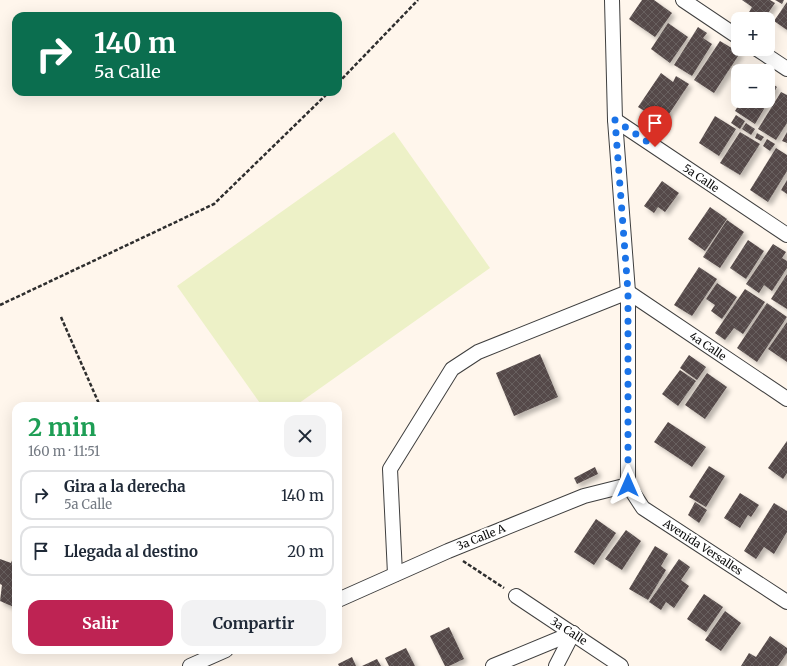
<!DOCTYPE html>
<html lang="es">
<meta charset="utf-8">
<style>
body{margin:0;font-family:Merriweather,serif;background:#f2f2f3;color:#1f2937;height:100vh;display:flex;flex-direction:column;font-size:15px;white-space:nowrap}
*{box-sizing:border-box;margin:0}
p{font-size:13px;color:#747a83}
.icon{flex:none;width:22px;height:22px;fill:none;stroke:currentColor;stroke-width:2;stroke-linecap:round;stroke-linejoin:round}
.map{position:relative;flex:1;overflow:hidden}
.side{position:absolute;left:12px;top:402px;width:330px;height:252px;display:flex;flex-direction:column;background:#fff;border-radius:12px;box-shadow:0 4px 16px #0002}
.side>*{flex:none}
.hud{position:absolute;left:12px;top:12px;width:330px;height:84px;border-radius:12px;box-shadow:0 4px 16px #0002;background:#0b6e4f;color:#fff;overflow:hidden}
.buttons{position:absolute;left:731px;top:12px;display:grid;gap:8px}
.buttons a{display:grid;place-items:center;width:44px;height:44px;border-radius:8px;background:#fff;box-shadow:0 4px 16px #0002;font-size:20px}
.pin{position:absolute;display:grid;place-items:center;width:34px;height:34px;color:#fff;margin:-41px -17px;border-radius:50% 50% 50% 0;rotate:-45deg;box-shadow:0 0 4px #0007}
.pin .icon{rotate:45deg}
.me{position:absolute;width:44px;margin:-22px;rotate:0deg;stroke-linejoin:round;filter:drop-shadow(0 0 3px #0008)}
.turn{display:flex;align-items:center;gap:14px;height:84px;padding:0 16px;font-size:18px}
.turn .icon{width:52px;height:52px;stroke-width:2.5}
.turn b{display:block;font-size:28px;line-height:34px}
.round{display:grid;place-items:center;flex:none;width:42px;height:42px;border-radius:12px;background:#f2f2f3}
.headline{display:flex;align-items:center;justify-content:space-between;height:68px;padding:0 16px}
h1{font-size:24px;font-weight:700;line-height:30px;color:#1e9e55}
.button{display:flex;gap:8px;margin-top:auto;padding:8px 16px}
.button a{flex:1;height:46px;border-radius:12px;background:#be2353;color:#fff;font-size:16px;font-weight:700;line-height:46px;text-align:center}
.button a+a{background:#f2f2f3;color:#1f2937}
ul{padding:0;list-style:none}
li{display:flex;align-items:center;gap:12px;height:50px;margin:0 8px 6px;padding:0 8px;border:2px solid #e0e1e3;border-radius:12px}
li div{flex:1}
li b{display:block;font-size:15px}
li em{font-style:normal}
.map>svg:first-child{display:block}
.pitch{fill:#edf1c7}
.building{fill:url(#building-cross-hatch);filter:url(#shadow)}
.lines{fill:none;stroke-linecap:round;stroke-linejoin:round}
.minor-casing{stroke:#3f3f3f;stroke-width:16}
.path{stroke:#2e2e2e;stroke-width:2.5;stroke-dasharray:4 2;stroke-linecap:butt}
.minor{stroke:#fff;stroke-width:14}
.route{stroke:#1a73e8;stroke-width:7;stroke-dasharray:0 12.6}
.labels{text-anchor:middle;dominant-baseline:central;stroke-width:4;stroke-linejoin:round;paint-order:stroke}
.street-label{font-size:11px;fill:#0c0c0c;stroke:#fff}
</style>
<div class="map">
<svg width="787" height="666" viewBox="0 0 787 666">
<defs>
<pattern id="building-cross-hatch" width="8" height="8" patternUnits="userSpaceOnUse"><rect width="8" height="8" fill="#554a49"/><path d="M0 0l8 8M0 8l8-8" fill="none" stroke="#68605f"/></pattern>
<filter id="shadow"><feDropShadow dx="3.5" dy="3.5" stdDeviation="2" flood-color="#0004"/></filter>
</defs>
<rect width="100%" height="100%" fill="#fff6ec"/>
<!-- pitch -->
<path class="pitch" d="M 394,132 L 490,268 L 295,406 L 262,406 L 177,286 Z"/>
<!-- building -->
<g class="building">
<path d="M 642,0 L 654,0 L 672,13 L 655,37 L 629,19 Z"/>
<path d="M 742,0 L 770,0 L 775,3 L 764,19 L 756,19 L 748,14 L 752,7 Z"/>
<path d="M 775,0 L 784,0 L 782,4 Z"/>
<path d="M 787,2 L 787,30 L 774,21 Z"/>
<path d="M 668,23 L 688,37 L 670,63 L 651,49 Z"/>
<path d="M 698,27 L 707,33 L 703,38 L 712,44 L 692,76 L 674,65 Z"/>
<path d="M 720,41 L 740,53 L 714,93 L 694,80 Z"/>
<path d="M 661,73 L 673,82 L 676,76 L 689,84 L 659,129 L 643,117 L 646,112 L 638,107 Z"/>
<path d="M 768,81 L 777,87 L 755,124 L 735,111 L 741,101 L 768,101 Z"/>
<path d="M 781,92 L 787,95 L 787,123 L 776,140 L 758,129 Z"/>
<path d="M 736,115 L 745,121 L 740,129 L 731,123 Z"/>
<path d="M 715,116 L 736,129 L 719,156 L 699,143 Z"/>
<path d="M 746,123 L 755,129 L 751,135 L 742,129 Z"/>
<path d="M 740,132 L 760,144 L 740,175 L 720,163 Z"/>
<path d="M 787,132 L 787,143 L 782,141 Z"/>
<path d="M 757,133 L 764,137 L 761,141 L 755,138 Z"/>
<path d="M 767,139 L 775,144 L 770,151 L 763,146 Z"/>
<path d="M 776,148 L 787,155 L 787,171 L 768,202 L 750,190 Z"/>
<path d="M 787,180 L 787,194 L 781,190 Z"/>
<path d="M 662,181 L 679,193 L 665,212 L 658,207 L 654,213 L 644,206 Z"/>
<path d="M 710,207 L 727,219 L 705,251 L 688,239 Z"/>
<path d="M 727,220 L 744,232 L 720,268 L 703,257 Z"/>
<path d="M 748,240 L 764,251 L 746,279 L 730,268 Z"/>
<path d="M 773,244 L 786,252 L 782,258 L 787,261 L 787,268 L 772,291 L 764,285 L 759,293 L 746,284 Z"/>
<path d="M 699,267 L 717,279 L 692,316 L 674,305 Z"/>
<path d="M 787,274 L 787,309 L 771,299 Z"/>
<path d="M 717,283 L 737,297 L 722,319 L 711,311 L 715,305 L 706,299 Z"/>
<path d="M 745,289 L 765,302 L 743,334 L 734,328 L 725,340 L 715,333 Z"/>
<path d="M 767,303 L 787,317 L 757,362 L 737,348 Z"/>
<path d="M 787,322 L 787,362 L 768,349 Z"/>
<path d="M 540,354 L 558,397 L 514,416 L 496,373 Z"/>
<path d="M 689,355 L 706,367 L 697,380 L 680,368 Z"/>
<path d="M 680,370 L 696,381 L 678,406 L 662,394 Z"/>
<path d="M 707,373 L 727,387 L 705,419 L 685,405 Z"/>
<path d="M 668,422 L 706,447 L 692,467 L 654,442 Z"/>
<path d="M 787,441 L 787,473 L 783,479 L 768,468 Z"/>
<path d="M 709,466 L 725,476 L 706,507 L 689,497 Z"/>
<path d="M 595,467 L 598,474 L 577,484 L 574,478 Z"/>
<path d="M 740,493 L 759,505 L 751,517 L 748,515 L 740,528 L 724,518 Z"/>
<path d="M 695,502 L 707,510 L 699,523 L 688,515 Z"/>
<path d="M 774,503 L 787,511 L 787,532 L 774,554 L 764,547 L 756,559 L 744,551 Z"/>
<path d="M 596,519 L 616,533 L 594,565 L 574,552 Z"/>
<path d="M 626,530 L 641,541 L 622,570 L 605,559 Z"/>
<path d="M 655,546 L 668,554 L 661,566 L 666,570 L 648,600 L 629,589 Z"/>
<path d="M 16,550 L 16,608 L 0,601 L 2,585 L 0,584 L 0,559 L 11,563 Z"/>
<path d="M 679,559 L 690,567 L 681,580 L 689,586 L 674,608 L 666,602 L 661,610 L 649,602 Z"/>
<path d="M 704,594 L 723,607 L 706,632 L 687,619 Z"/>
<path d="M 725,611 L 741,623 L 721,651 L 705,640 Z"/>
<path d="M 449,627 L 464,659 L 449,666 L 445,666 L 430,636 Z"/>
<path d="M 770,636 L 787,648 L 787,653 L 778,666 L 741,666 L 749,653 L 756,657 Z"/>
<path d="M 406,648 L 415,666 L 389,666 L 385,658 Z"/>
<path d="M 352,657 L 356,666 L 339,666 L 338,664 Z"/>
<path d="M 377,659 L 381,666 L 362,666 Z"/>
</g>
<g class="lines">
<defs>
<g id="minor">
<path d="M 612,0 L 615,120 L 628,292 L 628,485"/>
<path d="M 683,0 L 738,37"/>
<path d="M 757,49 L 787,69"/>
<path d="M 615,120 L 787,235"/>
<path d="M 628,485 L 643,508 L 787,602"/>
<path d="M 395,574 L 390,469 L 452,369 L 478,352 L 628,292 L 787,399"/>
<path d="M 516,596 L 621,666"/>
<path d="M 338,600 L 448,551 L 584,496 L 628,485"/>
<path d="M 190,666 L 226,650"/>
<path d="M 493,666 L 573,633"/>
<path d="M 556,666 L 573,633"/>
</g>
</defs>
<!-- minor casing -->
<use href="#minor" class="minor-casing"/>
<!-- path -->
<g class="path">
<path d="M 338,83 L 418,0"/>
<path d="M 0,305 L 214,204 L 329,92"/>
<path d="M 61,317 L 100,406"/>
<path d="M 463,561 L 504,588"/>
</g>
<!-- minor -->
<use href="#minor" class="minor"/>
</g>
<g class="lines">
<!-- route -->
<path class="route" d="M 628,485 L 628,292 L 615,120 L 655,147"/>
</g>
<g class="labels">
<!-- street labels -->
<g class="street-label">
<text transform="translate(701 178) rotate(34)">5a Calle</text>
<text transform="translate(708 346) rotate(34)">4a Calle</text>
<text transform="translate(481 537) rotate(-22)">3a Calle A</text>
<text transform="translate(703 547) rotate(33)">Avenida Versalles</text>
<text transform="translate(569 631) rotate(33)">3a Calle</text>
</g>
</g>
</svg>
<div class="buttons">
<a>+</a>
<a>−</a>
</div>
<div class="pin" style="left:655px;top:147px;background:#d93025"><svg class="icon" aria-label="arrive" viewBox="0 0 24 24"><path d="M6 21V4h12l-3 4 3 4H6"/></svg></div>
<svg class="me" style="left:628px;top:485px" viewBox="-20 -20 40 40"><path d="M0-17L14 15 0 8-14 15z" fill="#1a73e8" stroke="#fff" stroke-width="4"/></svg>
<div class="hud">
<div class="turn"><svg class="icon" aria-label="right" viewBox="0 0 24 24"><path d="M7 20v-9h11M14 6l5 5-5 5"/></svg><div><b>140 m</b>5a Calle</div></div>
</div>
<section class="side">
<div class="headline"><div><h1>2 min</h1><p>160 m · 11:51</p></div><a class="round"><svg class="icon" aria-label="close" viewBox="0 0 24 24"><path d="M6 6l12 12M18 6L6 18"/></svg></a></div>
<ul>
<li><svg class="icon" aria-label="right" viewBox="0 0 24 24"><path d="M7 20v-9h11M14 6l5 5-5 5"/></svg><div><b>Gira a la derecha</b><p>5a Calle</p></div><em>140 m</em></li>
<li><svg class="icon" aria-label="arrive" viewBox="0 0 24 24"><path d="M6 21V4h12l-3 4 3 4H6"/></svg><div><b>Llegada al destino</b></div><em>20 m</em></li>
</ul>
<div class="button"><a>Salir</a><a>Compartir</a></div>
</section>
</div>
